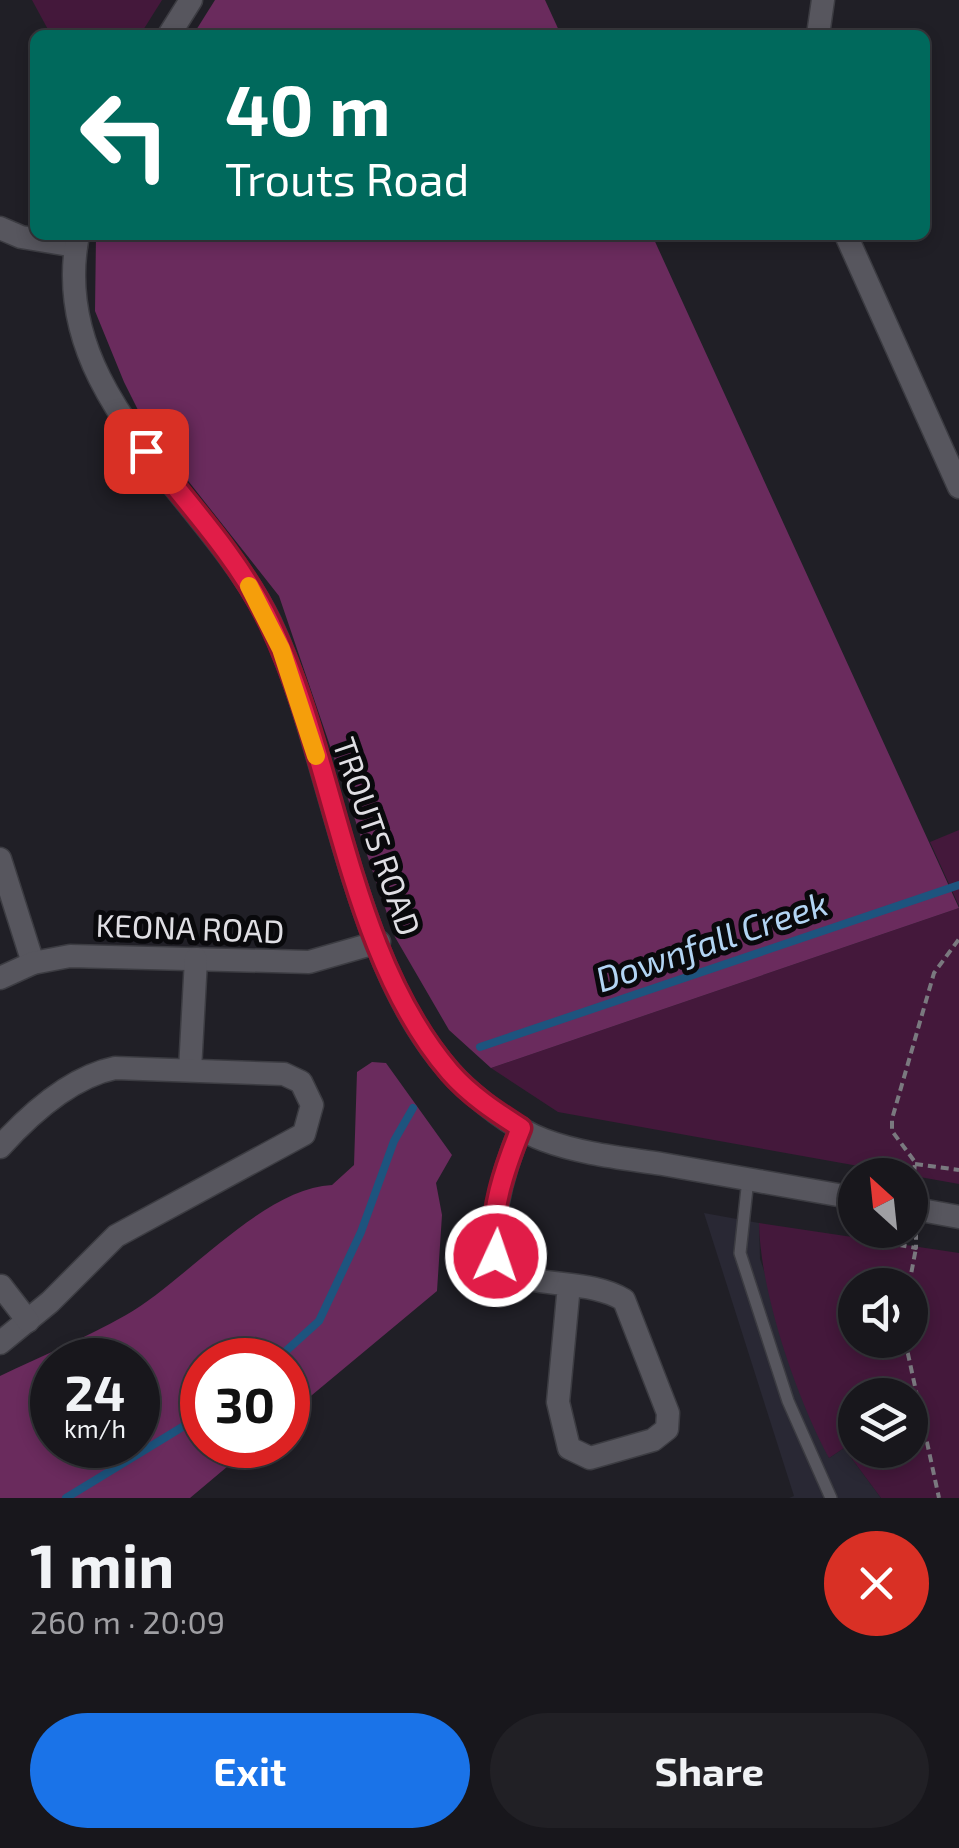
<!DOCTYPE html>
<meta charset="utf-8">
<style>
body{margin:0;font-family:"Exo 2",sans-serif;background:#212025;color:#f1f3f6;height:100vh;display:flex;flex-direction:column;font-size:38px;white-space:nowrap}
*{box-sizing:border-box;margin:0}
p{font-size:32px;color:#9f9fa3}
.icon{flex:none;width:55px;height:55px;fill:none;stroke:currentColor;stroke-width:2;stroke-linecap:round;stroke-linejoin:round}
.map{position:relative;height:1498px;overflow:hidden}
.sheet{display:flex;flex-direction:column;background:#18171c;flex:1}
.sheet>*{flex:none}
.top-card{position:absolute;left:30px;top:30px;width:900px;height:210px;border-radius:15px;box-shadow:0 5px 15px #0003,0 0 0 2px #36363b;background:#00695c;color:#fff;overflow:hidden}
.needle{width:65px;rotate:333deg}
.fabs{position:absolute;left:838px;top:1158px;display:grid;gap:20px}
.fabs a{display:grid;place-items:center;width:90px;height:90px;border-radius:50%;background:#18171c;box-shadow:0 5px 15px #0003,0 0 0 2px #36363b;font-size:50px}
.speed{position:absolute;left:30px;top:1338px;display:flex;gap:20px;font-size:50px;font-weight:700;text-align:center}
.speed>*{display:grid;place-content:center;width:130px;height:130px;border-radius:50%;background:#18171c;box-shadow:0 5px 15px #0003,0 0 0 2px #36363b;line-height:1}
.speed small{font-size:25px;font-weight:400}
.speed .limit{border:15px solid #d22;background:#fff;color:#111}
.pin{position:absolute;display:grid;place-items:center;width:85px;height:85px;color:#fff;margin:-42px;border-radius:20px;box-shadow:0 5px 15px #0006}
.me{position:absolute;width:110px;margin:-55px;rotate:3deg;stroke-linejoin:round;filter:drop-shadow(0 0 8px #0008)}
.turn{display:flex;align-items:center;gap:35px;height:210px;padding:0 30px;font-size:45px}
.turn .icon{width:130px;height:130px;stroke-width:2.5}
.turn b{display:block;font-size:70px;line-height:85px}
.round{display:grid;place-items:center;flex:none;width:105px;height:105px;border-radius:52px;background:#212025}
.head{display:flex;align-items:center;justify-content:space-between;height:170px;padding:0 30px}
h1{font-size:60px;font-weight:700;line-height:75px}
.cta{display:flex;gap:20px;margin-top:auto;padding:20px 30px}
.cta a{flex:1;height:115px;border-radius:60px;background:#1a73e8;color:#fff;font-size:40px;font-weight:700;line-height:115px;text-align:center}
.cta a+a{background:#212025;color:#f1f3f6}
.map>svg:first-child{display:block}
.built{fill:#292834}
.green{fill:#44183b;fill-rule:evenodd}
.forest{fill:#6a2b5d;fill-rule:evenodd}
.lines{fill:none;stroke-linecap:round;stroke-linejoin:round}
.stream{stroke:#1d547e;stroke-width:8}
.lane-casing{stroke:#3c3c42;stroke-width:14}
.street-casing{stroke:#3c3c42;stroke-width:25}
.path{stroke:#7a797f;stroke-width:4;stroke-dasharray:8 5;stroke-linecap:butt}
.lane{stroke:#57565e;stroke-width:11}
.street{stroke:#57565e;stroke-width:22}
.route-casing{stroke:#92132f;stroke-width:25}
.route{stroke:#e11d48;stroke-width:18}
.slow{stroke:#f59e0b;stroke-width:18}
.labels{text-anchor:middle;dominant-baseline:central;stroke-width:10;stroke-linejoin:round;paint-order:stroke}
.street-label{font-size:32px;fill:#dfdee3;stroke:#09090c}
.water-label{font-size:35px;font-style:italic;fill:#b2d4f3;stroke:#09090c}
</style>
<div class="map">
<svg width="959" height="1498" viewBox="0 0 959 1498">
<rect width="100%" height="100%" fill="#201f26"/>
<!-- built -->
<path class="built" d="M 704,1213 L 759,1223 L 760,1259 L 829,1458 L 844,1448 L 881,1498 L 789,1498 L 794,1496 Z"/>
<!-- green -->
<g class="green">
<path d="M 32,0 L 162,0 L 140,35 L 51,35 Z"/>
<path d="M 959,830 L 959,906 L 930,842 Z"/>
<path d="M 959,908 L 959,1184 L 558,1112 L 491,1068 Z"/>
<path d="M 759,1223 L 959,1253 L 959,1498 L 881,1498 L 844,1448 L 829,1458 C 796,1397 760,1291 759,1223 ZM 855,1285 L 910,1285 L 910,1340 L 855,1340 ZM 855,1395 L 910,1395 L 910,1450 L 855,1450 Z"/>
</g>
<!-- forest -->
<g class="forest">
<path d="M 215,0 L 545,0 L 561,35 L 193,35 Z"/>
<path d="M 96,235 L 652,235 L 959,908 L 491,1068 L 449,1030 L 395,937 L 279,596 L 148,430 L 124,382 L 95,311 Z"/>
<path d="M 372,1062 L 386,1063 L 452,1155 L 436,1183 L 442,1215 L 437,1291 L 288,1415 L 288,1360 L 202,1360 L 202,1445 L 253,1445 L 190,1498 L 0,1498 L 0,1376 C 42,1356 85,1338 126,1315 C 186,1281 263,1188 332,1185 L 354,1165 L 357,1072 ZM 52,1360 L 138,1360 L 138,1445 L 52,1445 Z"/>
</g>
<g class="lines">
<!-- stream -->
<g class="stream">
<path d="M 480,1047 L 959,885"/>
<path d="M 276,1360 L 319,1321 L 361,1232 L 394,1141 L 413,1108"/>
<path d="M 66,1498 L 202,1415"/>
</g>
<defs>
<path id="lane" d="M 748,1179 L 740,1253 L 788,1401 L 831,1498"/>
<g id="street">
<path d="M 169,35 L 191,0"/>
<path d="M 818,35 L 823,0"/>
<path d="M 0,228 L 21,237 L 76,246"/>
<path d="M 78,235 C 46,395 208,495 270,622 C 336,760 354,995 474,1095 C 494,1112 519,1131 544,1140 C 581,1154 623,1158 662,1164 C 726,1175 791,1187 855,1198"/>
<path d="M 846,235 L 959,487"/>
<path d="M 0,859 L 33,963"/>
<path d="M 0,978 L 33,963 L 70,956 L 309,962 L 379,942"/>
<path d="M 190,1070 L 196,959"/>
<path d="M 521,1128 C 509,1156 473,1256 511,1273 C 546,1288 591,1280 624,1300 L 668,1413 L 667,1429 L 653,1440 L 590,1458 L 569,1448 L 558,1402 L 569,1285"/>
<path d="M 0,1147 C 29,1115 71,1077 115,1068 L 284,1074 L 301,1082 L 312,1105 L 304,1134 L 116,1236 L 50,1302 L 0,1343"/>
<path d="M 910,1208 L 959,1217"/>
<path d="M 1,1286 L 28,1321"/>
</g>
</defs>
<!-- lane casing -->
<use href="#lane" class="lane-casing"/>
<!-- street casing -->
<use href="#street" class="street-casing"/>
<!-- path -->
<g class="path">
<path d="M 915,1164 L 959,1170"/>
<path d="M 913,1186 L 915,1162 L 892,1131 L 892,1119 L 934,973 L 959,939"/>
<path d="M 873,1240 L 916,1248 L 916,1231"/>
<path d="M 909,1285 L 916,1248"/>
<path d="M 905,1340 L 939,1498"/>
</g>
<!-- lane -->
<use href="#lane" class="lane"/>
<!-- street -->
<use href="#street" class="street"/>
</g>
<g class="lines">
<defs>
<path id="route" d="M 146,451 C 190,506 240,560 270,623 C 337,763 347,952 450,1072 C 470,1095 496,1112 521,1128 C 506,1165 487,1216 496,1256"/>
</defs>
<!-- route casing -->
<use href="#route" class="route-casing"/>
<!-- route -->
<use href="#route" class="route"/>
<!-- slow -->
<path class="slow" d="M 249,586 L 281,649 L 316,756"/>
</g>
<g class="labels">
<!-- street labels -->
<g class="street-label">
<text transform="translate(378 836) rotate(71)">TROUTS ROAD</text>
<text transform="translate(190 927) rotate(2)">KEONA ROAD</text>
</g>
<!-- water labels -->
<g class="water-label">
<text transform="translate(711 940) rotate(-19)">Downfall Creek</text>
</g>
</g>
</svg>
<div class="fabs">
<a><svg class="needle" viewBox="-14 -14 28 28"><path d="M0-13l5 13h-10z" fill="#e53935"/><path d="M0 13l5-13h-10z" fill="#9f9fa3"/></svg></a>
<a><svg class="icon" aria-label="sound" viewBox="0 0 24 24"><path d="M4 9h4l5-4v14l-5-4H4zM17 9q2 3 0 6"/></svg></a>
<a><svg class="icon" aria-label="layers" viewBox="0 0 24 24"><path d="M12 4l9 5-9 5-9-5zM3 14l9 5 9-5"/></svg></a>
</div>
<div class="speed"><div>24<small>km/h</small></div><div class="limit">30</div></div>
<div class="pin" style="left:146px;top:451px;background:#d93025"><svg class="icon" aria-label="arrive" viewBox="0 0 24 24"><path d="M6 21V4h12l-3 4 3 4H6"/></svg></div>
<svg class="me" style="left:496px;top:1256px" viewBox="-20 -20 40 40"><circle r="17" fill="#e11d48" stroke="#fff" stroke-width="3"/><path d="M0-11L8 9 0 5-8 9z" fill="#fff"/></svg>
<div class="top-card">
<div class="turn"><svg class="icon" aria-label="left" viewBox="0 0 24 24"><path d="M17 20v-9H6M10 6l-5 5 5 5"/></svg><div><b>40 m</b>Trouts Road</div></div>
</div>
</div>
<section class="sheet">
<div class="head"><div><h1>1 min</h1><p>260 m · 20:09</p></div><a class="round" style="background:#d93025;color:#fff"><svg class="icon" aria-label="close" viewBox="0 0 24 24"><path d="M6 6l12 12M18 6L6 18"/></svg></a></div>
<div class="cta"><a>Exit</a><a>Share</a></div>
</section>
